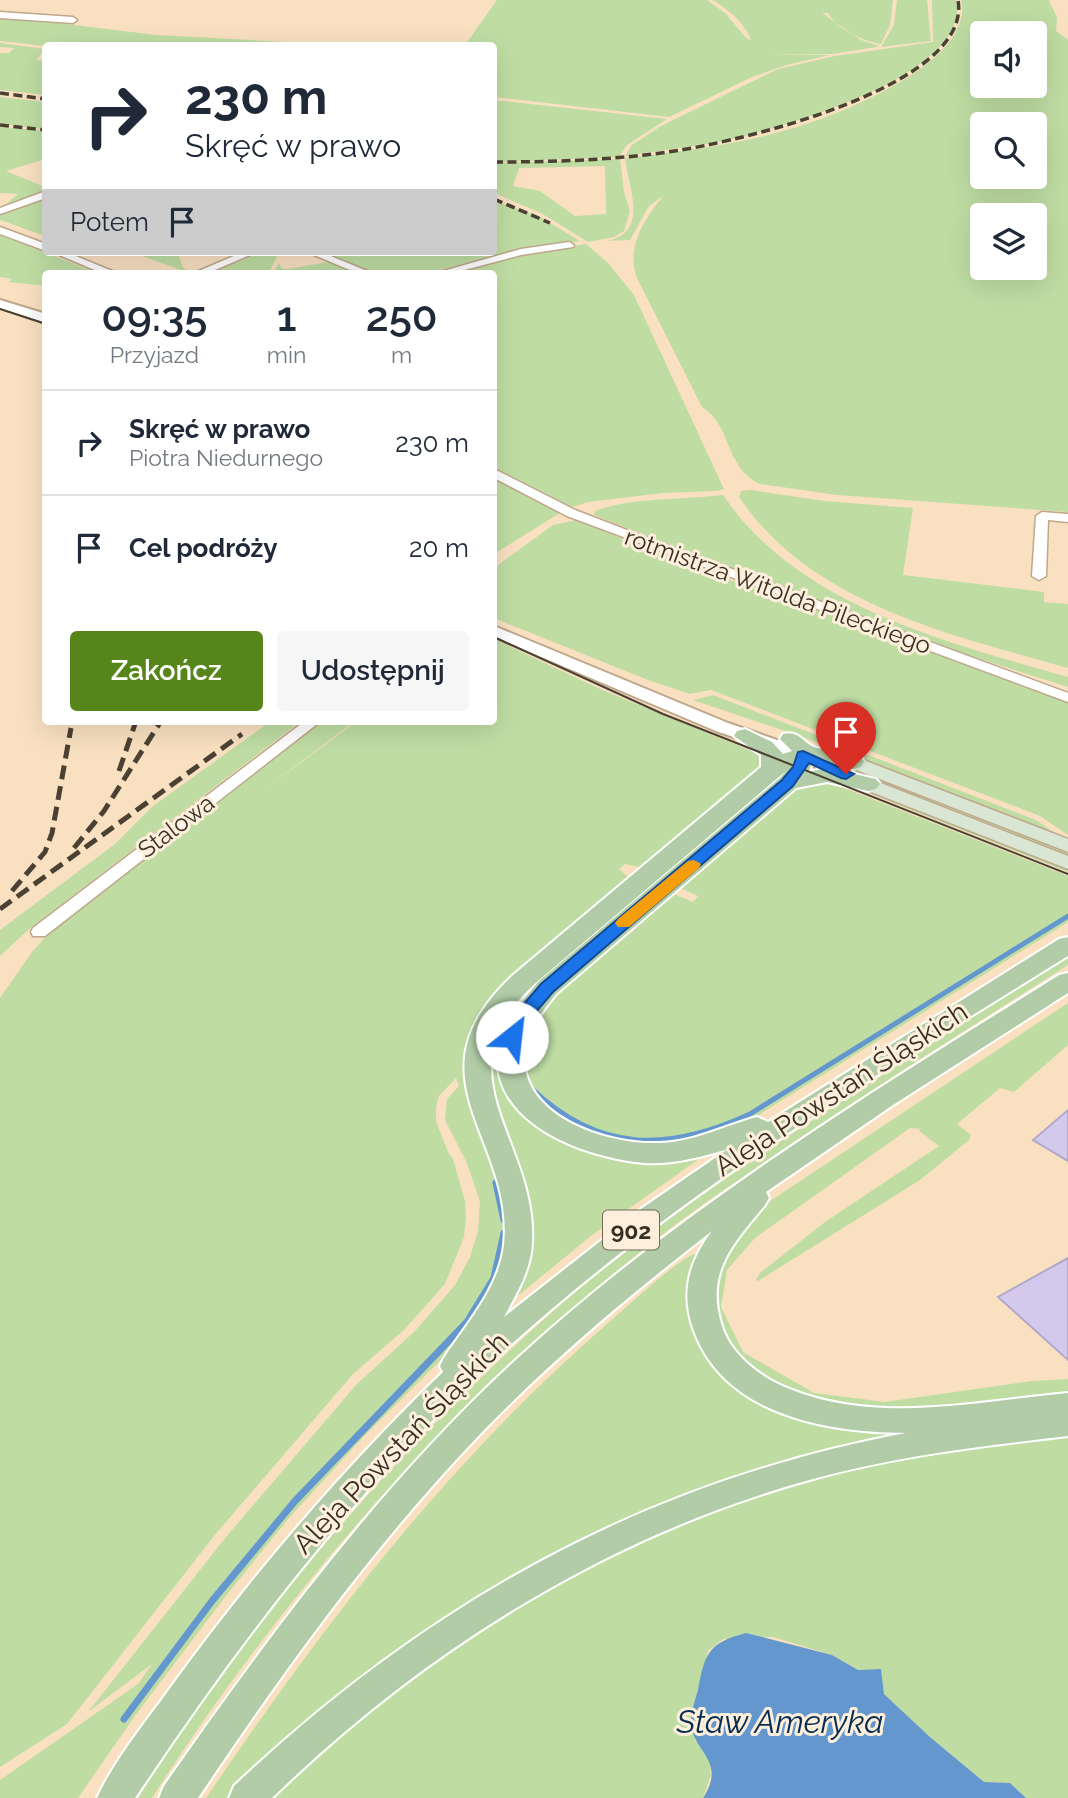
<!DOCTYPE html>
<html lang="pl">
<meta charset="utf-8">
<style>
body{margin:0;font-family:Raleway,sans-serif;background:#f6f6f7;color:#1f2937;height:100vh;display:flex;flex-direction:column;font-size:26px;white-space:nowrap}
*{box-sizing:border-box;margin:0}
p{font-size:23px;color:#747a83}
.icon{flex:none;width:38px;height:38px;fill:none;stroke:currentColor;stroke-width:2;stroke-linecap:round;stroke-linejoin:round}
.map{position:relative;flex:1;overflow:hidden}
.panel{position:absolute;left:42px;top:270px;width:455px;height:455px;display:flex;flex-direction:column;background:#fff;border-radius:7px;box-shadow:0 7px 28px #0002}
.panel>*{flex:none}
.banner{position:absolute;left:42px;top:42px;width:455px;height:214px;border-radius:7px;box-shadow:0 7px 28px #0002;background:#fff;color:#1f2937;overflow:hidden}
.controls{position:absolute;left:970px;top:21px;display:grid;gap:14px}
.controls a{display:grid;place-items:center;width:77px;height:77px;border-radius:7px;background:#fff;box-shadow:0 7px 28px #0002;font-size:35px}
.pin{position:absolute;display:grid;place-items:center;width:60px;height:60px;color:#fff;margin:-72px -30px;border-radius:50% 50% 50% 0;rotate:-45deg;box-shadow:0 0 7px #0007}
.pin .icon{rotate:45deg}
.me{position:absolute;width:77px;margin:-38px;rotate:29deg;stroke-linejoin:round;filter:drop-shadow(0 0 5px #0008)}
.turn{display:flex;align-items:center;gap:24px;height:147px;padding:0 28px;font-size:32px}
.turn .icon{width:91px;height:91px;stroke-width:2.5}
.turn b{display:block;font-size:49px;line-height:60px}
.then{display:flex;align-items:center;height:66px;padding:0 28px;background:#0003;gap:14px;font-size:26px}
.eta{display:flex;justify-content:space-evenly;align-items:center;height:119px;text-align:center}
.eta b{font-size:42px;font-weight:600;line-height:49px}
.button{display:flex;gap:14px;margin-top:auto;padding:14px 28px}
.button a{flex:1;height:80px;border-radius:7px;background:#568619;color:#fff;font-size:28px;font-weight:600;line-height:80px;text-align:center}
.button a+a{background:#f6f6f7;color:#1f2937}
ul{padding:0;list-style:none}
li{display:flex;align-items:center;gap:21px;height:105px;padding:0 28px;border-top:2px solid #e0e1e3}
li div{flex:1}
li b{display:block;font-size:26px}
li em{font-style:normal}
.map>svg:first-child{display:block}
.green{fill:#bfdda3;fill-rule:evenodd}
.water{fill:#6397ce}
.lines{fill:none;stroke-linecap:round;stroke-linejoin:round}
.stream-far1{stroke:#6397ce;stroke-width:5}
.stream{stroke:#6397ce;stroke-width:7}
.building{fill:#d3c9ec;stroke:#b2a8ca;stroke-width:2}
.minor-casing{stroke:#bea78a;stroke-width:3}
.tertiary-casing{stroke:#bea78a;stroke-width:4}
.secondary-casing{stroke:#bea78a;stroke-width:3}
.primary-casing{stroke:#fff;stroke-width:4}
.minor{fill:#fff;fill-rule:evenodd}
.tertiary{fill:#fff;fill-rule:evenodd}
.secondary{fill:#d8e6d3;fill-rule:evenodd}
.primary{fill:#b1cca7;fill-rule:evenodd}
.tram{stroke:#4b4133;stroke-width:2}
.rail-far1{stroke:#4b4133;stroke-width:3.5;stroke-dasharray:9 4.5;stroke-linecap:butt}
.rail{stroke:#4b4133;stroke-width:5;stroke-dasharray:14 7;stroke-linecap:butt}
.route{fill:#1a73e8;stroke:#114b97;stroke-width:2}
.slow{fill:#f59e0b}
.labels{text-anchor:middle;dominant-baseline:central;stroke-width:6;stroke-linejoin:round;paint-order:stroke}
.shield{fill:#feefdd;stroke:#73695b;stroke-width:2}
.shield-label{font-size:23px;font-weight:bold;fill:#382f23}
.street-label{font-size:24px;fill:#382f23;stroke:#feefdd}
.near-street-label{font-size:28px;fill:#382f23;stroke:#feefdd}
.near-water-label{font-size:32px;font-style:italic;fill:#052d50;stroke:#feefdd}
</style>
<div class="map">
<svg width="1068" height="1798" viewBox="0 0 1068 1798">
<rect width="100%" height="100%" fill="#f9e0c1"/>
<!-- green -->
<g class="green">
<path d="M 497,0 L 707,0 L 725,13 L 747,39 L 751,40 C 746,24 727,8 712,0 L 893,0 L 890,25 L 881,44 C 863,41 837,29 828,13 L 822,13 L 861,40 L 879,46 L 877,47 L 832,54 L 767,54 L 829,55 L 787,65 L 752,77 L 669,117 L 494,97 L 494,46 L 404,45 L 465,45 Z"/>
<path d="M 897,0 L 927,0 L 931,41 L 881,47 L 894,25 Z"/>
<path d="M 932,0 L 956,0 C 973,72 792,124 741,137 C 702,146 663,150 625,156 L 632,145 L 661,126 L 778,69 L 835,56 L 933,42 Z"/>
<path d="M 961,0 L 1049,0 L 1057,18 L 1056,31 L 1068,40 L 1068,512 L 837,495 L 760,484 C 725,469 732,425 702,407 L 636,276 C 627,244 645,219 663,196 L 649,206 L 630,240 L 608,241 C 649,231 629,190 625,158 C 687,151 750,143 809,123 C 853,109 975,58 961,0 ZM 982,33 L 1034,33 L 1034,86 L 982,86 ZM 982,124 L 1034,124 L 1034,177 L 982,177 ZM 982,215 L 1034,215 L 1034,268 L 982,268 Z"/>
<path d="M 0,16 L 156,35 L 345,45 L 45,46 L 0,41 Z"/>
<path d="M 0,43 L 45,49 L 36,60 L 45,61 L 45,95 L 0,90 L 0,53 L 9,53 L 14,48 L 0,47 Z"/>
<path d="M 0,97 L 45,102 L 45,129 L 0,124 Z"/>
<path d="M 494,100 L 667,119 L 627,145 L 619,157 L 494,162 Z"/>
<path d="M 0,127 L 46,131 L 45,159 L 6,171 L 45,187 L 45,191 L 0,209 L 18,194 L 0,193 Z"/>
<path d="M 620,159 L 624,192 L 630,211 L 624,231 L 614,237 L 588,242 L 541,213 L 494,193 L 494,163 ZM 605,166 L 606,214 L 575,216 L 540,191 L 513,186 L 519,168 Z"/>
<path d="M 45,197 L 45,236 L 0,220 L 0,215 Z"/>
<path d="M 494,201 L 539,216 L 580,241 L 516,250 L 428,273 L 376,273 L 318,252 L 494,252 Z"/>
<path d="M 0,235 L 98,273 L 46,273 L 45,286 L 9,282 L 12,279 L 0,277 Z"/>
<path d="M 586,244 L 608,263 L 634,295 L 724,489 L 717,491 L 663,493 L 588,502 L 569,508 L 494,469 L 494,273 L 456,273 L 522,255 Z"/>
<path d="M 131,252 L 177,252 L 183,267 L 189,273 Z"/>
<path d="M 262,252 L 288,252 L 277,256 L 269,273 L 211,273 Z"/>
<path d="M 328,262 L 361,273 L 273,273 L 279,263 L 282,269 L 288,269 Z"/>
<path d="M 494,476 L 563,511 L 494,554 Z"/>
<path d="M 751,490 L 825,501 L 913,508 L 903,575 L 1044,592 L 1044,602 L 1068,604 L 1068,668 C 951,635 811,604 739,497 L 741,491 Z"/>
<path d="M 723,495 C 798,606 946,642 1068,677 L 1068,687 L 880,627 L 594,515 L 595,511 C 632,497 683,500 723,495 Z"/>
<path d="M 576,520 L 705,571 L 1068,700 L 1068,835 L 1040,816 L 711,690 L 690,694 L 648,680 L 494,618 L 494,568 L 553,525 Z"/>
<path d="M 494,639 L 600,689 L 761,755 L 768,764 L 644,868 L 625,864 L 619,869 L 630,879 L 470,1038 L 466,1064 L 507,1190 L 504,1271 L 463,1338 L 367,1433 L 288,1519 L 225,1597 L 137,1713 L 78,1798 L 0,1798 L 0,1780 L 138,1684 L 152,1664 L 88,1712 L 226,1537 L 356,1385 L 415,1331 L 455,1285 L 470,1257 L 478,1231 L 480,1201 L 466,1161 L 445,1120 L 447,1099 L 459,1086 L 456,1078 L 439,1096 L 436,1107 L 436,1121 L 448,1152 L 453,1159 L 465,1201 L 466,1217 L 464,1237 L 445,1284 L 404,1330 L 353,1374 L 214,1536 L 67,1724 L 0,1767 L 0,998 L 32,952 L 54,927 L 320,721 L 355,721 L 253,798 L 357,721 L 494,721 Z"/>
<path d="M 713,695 L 1036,820 L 1061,837 L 800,736 L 693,700 Z"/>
<path d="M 271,721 L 301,721 L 29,929 L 0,956 L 0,930 L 115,844 L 153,806 Z"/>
<path d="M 825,757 L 1068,851 L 1068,857 L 816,758 Z"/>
<path d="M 788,765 L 795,768 L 507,1027 L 546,1128 L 703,1156 L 592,1235 L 519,1295 L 514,1294 L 519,1283 L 483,1065 L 509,1004 Z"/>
<path d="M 821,779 L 1068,876 L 1068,922 L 752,1119 L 677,1145 L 606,1141 L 544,1109 L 517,1061 L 535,1011 L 664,895 L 674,894 L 693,902 L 698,896 L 680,888 L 679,882 L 795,786 Z"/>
<path d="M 832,779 L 1068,869 L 1068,872 Z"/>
<path d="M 1068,956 L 1068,965 C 971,1027 873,1088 778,1153 C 735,1183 691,1211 650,1244 C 454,1400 287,1587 152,1798 L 138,1798 C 261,1604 413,1429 588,1281 C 681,1203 784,1139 886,1073 C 947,1034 1007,994 1068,956 Z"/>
<path d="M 1068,1003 L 1068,1045 L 1014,1092 L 1000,1088 L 957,1124 L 971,1135 L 969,1140 L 920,1180 L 758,1281 L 756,1280 L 760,1273 L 825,1222 L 939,1146 L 918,1130 L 922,1129 L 910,1128 L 755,1238 L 727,1270 L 721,1307 L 743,1352 L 814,1393 L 885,1402 L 1032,1381 L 1068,1379 L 1068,1396 L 895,1414 L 788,1396 L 727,1349 L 709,1275 L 755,1212 L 767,1203 Z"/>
<path d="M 694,1254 L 696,1257 L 690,1277 L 754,1396 L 1011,1423 L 630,1522 L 234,1798 L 206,1798 C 323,1625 449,1461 607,1324 C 627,1307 673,1263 694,1254 Z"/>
<path d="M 1068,1431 L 1068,1798 L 1026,1798 L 1010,1783 L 984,1782 L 930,1737 L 884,1694 L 881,1669 L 858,1670 L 832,1655 L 773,1637 L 723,1639 L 708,1651 L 691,1722 L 695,1740 L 709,1756 L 711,1775 L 703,1798 L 262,1798 L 312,1751 L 529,1594 L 707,1510 L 853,1465 Z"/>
</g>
<!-- water -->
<path class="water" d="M 746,1633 L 832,1655 L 858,1670 L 881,1669 L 884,1694 L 930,1737 L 984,1782 L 1010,1783 L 1026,1798 L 703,1798 C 728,1760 691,1751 691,1722 C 691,1712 695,1700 698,1690 C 705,1653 708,1643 746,1633 Z"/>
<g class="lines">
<!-- stream-far1 -->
<path class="stream-far1" d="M 531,1088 C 599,1153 668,1152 750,1114 L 1068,916"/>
<!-- stream -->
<g class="stream">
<path d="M 496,1183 L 504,1220"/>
<path d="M 124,1719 L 212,1601 L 295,1501 L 467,1322 L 494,1278 L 504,1233"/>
</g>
</g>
<!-- building -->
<g class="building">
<path d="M 1068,1110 L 1068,1161 L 1033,1140 Z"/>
<path d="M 1068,1258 L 1068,1360 L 998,1297 Z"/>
</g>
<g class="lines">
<defs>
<g id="minor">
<path d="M 0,12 L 73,17 L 77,20 L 73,23 L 0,18 Z"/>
<path d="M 46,191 L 46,198 L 0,214 L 0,208 Z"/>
<path d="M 0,227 L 46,244 L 46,251 L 0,234 Z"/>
<path d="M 569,242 L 574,245 L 573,247 L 521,255 L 453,273 L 436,273 L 521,249 Z"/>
<path d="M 52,252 L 66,252 L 117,273 L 102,273 Z"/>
<path d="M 243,252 L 257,252 L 208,273 L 194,273 Z"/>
<path d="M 307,252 L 321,252 L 372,273 L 357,273 Z"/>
<path d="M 494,469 L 575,510 L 632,532 L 1068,693 L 1068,702 L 567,516 L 494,478 Z"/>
<path d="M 1042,512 L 1068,514 L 1068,522 L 1048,520 L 1046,576 L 1039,580 L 1032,576 L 1036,516 Z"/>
<path d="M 305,721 L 321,721 L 45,936 L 33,936 L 31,932 L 33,928 Z"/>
</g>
<g id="tertiary">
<path d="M 0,300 L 46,314 L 46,323 L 0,308 Z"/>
<path d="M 494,626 L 728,723 L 809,751 L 868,777 L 871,781 L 868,785 L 856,785 L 797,759 L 716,731 L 494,637 Z"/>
</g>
<g id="secondary">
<path d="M 853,756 L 1068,839 L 1068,852 L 846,766 L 843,762 L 846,758 Z"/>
<path d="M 868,778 L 1068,856 L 1068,869 L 861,788 L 858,784 L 861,780 Z"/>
</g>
<g id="primary">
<path d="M 745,729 L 772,742 L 783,754 L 792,751 L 780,739 L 783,734 C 801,730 803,745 817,748 C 831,752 847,753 861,757 L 864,762 L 861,767 L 853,769 L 813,762 L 808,772 L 827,768 L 876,779 L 880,784 L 876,789 L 868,791 L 827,782 L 796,788 L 556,994 C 543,1011 528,1028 525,1050 C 516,1116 607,1145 659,1143 C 695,1142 723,1126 757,1117 L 768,1122 L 1059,939 L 1068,937 L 1068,956 C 862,1084 647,1212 471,1382 C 342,1507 234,1649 135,1798 L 97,1798 C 115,1759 146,1722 171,1687 C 253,1574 343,1469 443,1372 L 440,1366 L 444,1358 C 467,1323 499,1288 504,1245 C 515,1138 404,1078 512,976 L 761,767 L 761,755 L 734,736 L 737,731 ZM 786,771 L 780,778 L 538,982 C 522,1002 501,1024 498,1051 C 490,1124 586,1158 644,1163 C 672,1165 701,1157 728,1149 L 641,1209 L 504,1317 C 516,1294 531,1270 532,1243 C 538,1139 433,1074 538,981 Z"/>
<path d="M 1068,973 L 1068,993 L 893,1105 L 766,1192 L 769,1198 L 765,1205 C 730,1247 703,1275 724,1332 C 733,1354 755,1372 776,1383 C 868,1427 971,1402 1068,1393 L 1068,1436 C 982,1446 896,1456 813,1479 C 608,1535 423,1651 272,1798 L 229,1798 L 234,1786 C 427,1604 643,1482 906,1433 C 827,1433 725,1415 694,1331 C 680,1293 689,1262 712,1231 C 632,1293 555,1357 484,1430 C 376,1542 284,1669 198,1798 L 159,1798 L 164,1786 C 270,1634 382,1483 519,1357 C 682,1208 872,1092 1059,975 Z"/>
</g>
</defs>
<!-- minor casing -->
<use href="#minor" class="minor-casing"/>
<!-- tertiary casing -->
<use href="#tertiary" class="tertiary-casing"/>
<!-- secondary casing -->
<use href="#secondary" class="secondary-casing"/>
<!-- primary casing -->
<use href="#primary" class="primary-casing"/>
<!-- minor -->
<use href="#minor" class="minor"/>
<!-- tertiary -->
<use href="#tertiary" class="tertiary"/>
<!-- secondary -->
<use href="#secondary" class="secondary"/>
<!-- primary -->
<use href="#primary" class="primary"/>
<!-- tram -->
<g class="tram">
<path d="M 0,309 L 46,324"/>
<path d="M 494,637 L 663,714 L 1068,874"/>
</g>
<!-- rail-far1 -->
<g class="rail-far1">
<path d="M 0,93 L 46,99"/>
<path d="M 0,125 L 46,130"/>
<path d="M 494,162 C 556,162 619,160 681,150 C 743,140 973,86 958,0"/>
<path d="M 494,199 L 550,223"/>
</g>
<!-- rail -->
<g class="rail">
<path d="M 119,771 L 136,721"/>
<path d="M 74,848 L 104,811 L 161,721"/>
<path d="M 12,891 L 45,852 L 52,833 L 71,728"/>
<path d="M 0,909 L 242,734"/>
</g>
</g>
<!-- route -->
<path class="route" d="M 803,751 L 854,774 L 846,779 L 841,778 L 809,763 L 793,786 L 553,992 L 529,1020 L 518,1041 L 506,1041 L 504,1037 L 515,1014 L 541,984 L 782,780 L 793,767 L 798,752 Z"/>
<!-- slow -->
<path class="slow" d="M 694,860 L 701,864 L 699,868 L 629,927 L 618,927 L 615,923 L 618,919 L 688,861 Z"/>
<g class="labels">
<!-- shield labels -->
<rect class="shield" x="603" y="1210.5" width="56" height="39" rx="5"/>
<g class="shield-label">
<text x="631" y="1230">902</text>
</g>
<!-- street labels -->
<g class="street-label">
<text transform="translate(778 591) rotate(20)">rotmistrza Witolda Pileckiego</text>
<text transform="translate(176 826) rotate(-37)">Stalowa</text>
</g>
<!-- near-street labels -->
<g class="near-street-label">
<text transform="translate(841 1089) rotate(-33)">Aleja Powstań Śląskich</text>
<text transform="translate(401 1443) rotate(-46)">Aleja Powstań Śląskich</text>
</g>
<!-- near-water labels -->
<g class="near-water-label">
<text x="780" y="1721">Staw Ameryka</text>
</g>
</g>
</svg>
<div class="controls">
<a><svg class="icon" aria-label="sound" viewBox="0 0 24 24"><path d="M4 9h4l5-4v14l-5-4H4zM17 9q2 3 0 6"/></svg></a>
<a><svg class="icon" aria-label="search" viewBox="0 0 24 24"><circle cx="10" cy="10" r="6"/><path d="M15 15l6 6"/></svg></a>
<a><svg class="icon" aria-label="layers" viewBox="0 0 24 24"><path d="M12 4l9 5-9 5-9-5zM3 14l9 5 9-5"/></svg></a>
</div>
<div class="pin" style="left:846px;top:774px;background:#d93025"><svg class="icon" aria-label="arrive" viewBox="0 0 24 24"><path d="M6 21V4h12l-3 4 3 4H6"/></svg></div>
<svg class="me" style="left:512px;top:1037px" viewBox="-20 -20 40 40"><circle r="19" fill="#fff"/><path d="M0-13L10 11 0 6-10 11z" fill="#1a73e8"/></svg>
<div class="banner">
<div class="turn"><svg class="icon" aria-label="right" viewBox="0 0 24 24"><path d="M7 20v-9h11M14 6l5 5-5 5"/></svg><div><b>230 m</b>Skręć w prawo</div></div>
<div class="then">Potem<svg class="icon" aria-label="arrive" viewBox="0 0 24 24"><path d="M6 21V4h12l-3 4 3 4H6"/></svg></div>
</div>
<section class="panel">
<div class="eta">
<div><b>09:35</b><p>Przyjazd</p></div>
<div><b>1</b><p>min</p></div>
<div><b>250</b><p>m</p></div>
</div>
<ul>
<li><svg class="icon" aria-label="right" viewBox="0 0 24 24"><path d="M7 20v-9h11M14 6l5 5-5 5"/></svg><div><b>Skręć w prawo</b><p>Piotra Niedurnego</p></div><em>230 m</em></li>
<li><svg class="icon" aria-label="arrive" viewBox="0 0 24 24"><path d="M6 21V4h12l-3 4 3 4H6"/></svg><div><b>Cel podróży</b></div><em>20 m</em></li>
</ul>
<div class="button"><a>Zakończ</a><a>Udostępnij</a></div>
</section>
</div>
